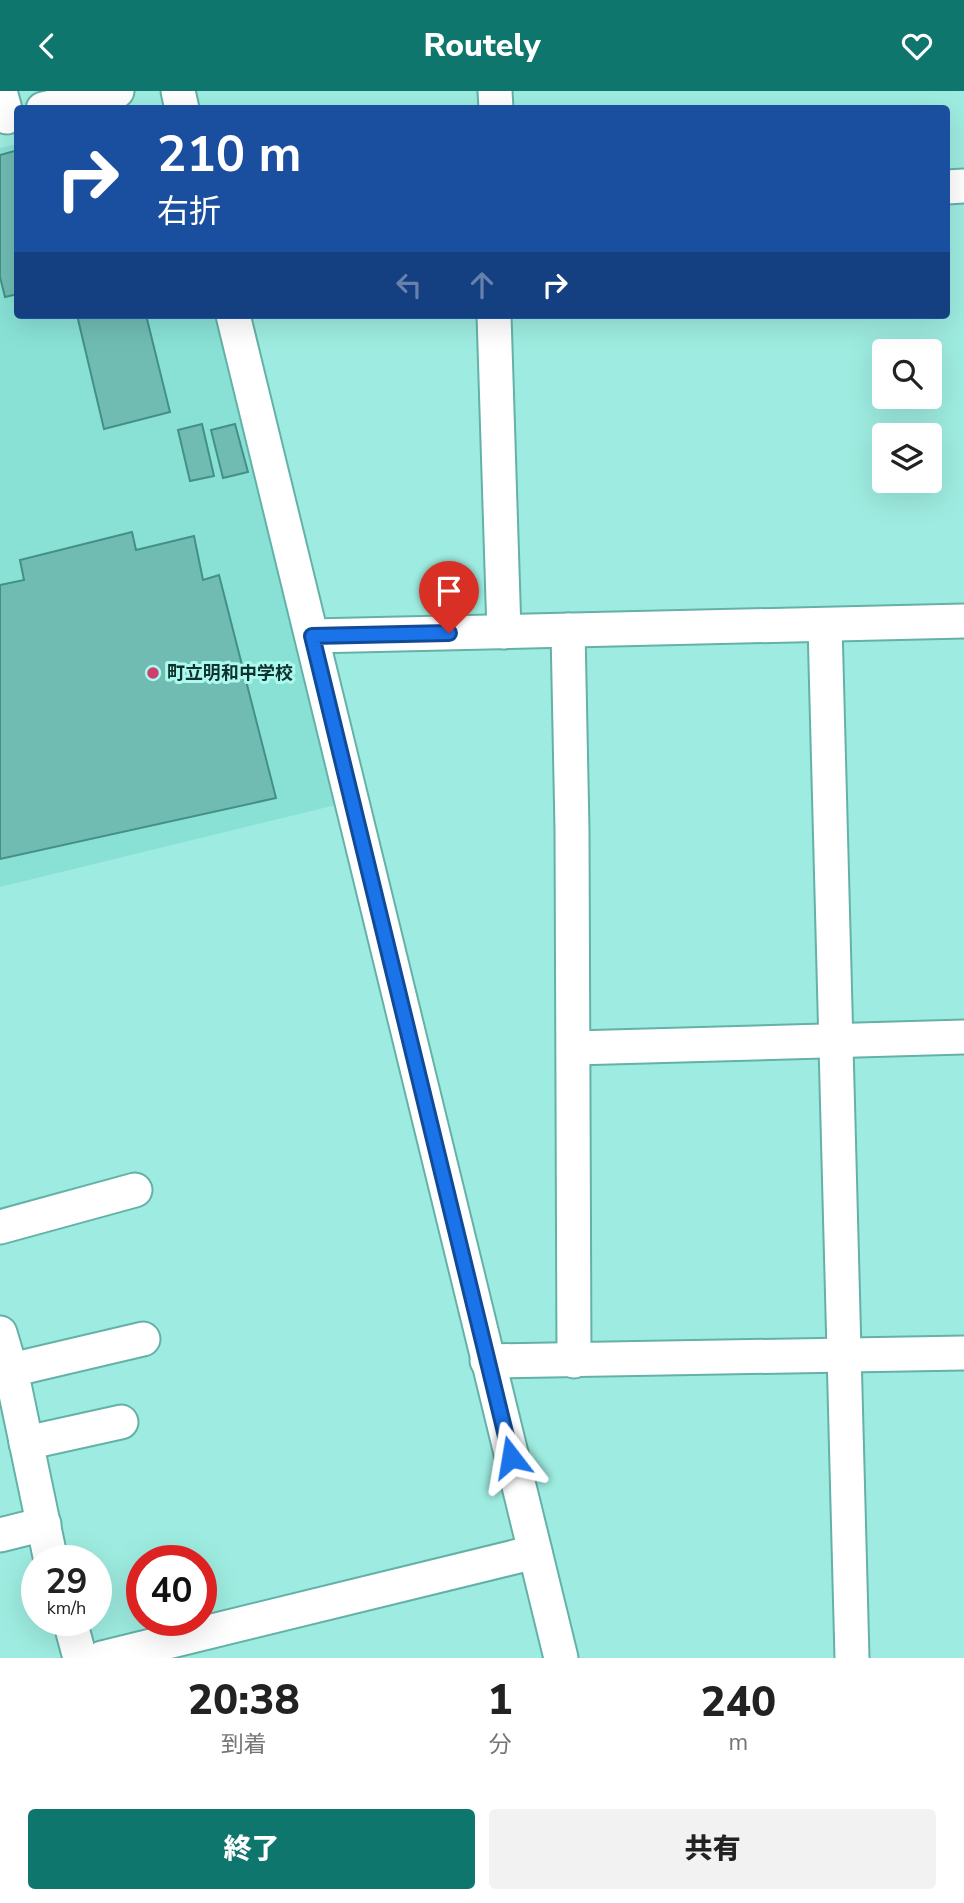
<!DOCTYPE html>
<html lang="ja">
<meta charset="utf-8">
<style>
body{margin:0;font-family:"Nunito Sans","Noto Sans JP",sans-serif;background:#f2f2f2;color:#222;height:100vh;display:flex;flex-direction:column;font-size:26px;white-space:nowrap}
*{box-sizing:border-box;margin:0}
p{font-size:23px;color:#767676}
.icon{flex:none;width:38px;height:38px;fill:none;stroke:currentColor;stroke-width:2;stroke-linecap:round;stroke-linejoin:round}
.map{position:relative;height:1567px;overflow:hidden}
.side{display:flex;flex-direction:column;background:#fff;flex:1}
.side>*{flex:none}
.banner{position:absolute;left:14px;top:14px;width:936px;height:214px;border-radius:7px;box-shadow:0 7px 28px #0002;background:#1a4fa0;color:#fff;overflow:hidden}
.fabs{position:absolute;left:872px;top:248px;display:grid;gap:14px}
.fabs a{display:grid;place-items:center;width:70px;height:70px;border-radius:7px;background:#fff;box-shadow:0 7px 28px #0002;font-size:35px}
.speed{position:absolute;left:21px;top:1454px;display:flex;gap:14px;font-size:35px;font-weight:700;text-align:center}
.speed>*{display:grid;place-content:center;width:91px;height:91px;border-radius:50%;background:#fff;box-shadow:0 7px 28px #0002;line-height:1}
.speed small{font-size:18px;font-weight:400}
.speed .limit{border:10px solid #d22;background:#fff;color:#111}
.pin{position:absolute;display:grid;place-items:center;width:60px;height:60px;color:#fff;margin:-72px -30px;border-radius:50% 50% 50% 0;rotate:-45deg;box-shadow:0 0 7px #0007}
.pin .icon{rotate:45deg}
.me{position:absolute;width:77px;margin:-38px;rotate:346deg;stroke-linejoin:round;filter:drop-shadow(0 0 5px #0008)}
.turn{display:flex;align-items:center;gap:24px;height:147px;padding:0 28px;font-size:32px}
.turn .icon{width:91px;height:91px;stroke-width:2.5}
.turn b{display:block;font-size:49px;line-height:60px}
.lanes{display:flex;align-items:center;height:66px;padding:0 28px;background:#0003;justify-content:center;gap:35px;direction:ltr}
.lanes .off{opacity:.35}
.eta{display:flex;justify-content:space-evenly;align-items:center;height:119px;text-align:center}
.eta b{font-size:42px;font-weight:800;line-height:49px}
.cta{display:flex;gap:14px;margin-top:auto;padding:14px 28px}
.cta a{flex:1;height:80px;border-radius:7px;background:#0f766e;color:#fff;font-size:28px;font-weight:800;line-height:80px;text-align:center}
.cta a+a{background:#f2f2f2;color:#222}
header{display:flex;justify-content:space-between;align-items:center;height:91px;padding:0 28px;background:#0f766e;color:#fff;font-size:32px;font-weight:800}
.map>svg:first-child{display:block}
.built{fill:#89e1d6}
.building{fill:#70bcb3;stroke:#439087;stroke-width:2}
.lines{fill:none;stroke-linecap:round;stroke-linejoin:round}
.minor-casing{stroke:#64b1a7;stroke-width:37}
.minor{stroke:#fff;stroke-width:33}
.route-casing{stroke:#114b97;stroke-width:18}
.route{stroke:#1a73e8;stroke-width:12}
.poi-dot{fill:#cd406d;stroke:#abf9ef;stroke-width:2.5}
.labels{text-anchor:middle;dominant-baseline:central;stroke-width:6;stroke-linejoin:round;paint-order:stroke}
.poi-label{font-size:18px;font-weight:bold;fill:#10312d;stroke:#abf9ef;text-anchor:start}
</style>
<header><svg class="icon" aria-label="back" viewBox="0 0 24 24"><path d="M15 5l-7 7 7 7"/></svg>Routely<svg class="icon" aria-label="heart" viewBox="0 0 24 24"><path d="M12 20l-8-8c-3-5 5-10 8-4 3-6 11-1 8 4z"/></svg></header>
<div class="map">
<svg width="964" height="1567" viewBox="0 0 964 1567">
<rect width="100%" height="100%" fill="#9eece1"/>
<!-- built -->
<path class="built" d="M 17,53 L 18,224 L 218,224 L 257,392 L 340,713 L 0,796 L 0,57 Z"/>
<!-- building -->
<g class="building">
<path d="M 18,59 L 18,203 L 5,206 L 0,186 L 0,64 Z"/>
<path d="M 77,224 L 146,224 L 170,321 L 104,338 Z"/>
<path d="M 202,333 L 214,385 L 190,390 L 178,339 Z"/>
<path d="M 235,333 L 248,381 L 223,387 L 211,339 Z"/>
<path d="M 132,441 L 136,459 L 194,445 L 203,489 L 219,484 L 276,707 L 0,768 L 0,494 L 24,489 L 20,469 Z"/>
</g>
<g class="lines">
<defs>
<g id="minor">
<path d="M 0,0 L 7,26"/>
<path d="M 178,0 L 182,18"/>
<path d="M 495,0 L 496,18"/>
<path d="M 43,18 L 117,0"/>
<path d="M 947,96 L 964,95"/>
<path d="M 233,224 L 561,1567"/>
<path d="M 494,224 L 504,541"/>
<path d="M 825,534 L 852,1567"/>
<path d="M 568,539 L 572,739 L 574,1270"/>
<path d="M 312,545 L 964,530"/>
<path d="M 574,957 L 964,946"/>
<path d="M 0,1136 L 135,1099"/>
<path d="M 0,1242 L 11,1279 L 51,1470"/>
<path d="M 487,1270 L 964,1262"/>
<path d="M 11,1279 L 143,1248"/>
<path d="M 26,1352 L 121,1331"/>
<path d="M 0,1444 L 44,1433"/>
<path d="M 70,1530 L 80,1567"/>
<path d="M 102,1567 L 535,1461"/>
</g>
</defs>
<!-- minor casing -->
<use href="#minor" class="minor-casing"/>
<!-- minor -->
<use href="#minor" class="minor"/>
</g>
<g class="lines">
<defs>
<path id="route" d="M 449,542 L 312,545 L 511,1366"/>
</defs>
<!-- route casing -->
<use href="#route" class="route-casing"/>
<!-- route -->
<use href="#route" class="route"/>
</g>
<!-- markers -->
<circle class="poi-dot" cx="153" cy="582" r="7"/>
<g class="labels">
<!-- poi labels -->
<g class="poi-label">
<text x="167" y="582">町立明和中学校</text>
</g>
</g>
</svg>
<div class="fabs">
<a><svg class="icon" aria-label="search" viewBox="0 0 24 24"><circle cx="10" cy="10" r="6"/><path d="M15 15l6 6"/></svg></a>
<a><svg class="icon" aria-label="layers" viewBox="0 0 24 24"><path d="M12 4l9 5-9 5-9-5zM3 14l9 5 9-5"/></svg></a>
</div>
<div class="speed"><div>29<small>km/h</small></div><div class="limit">40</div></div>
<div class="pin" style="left:449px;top:542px;background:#d93025"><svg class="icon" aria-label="arrive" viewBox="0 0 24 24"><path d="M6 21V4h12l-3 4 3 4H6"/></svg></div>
<svg class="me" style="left:511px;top:1366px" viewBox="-20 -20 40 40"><path d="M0-17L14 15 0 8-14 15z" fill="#1a73e8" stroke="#fff" stroke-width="4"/></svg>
<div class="banner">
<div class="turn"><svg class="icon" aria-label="right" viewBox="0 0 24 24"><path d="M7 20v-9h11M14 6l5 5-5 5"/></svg><div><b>210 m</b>右折</div></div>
<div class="lanes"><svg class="icon off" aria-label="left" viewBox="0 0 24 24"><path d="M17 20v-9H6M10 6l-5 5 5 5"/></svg><svg class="icon off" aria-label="ahead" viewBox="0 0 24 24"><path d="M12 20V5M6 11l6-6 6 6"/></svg><svg class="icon" aria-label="right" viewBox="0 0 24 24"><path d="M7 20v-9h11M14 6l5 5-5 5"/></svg></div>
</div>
</div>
<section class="side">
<div class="eta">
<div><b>20:38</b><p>到着</p></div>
<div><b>1</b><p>分</p></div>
<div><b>240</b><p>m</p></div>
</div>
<div class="cta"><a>終了</a><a>共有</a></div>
</section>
